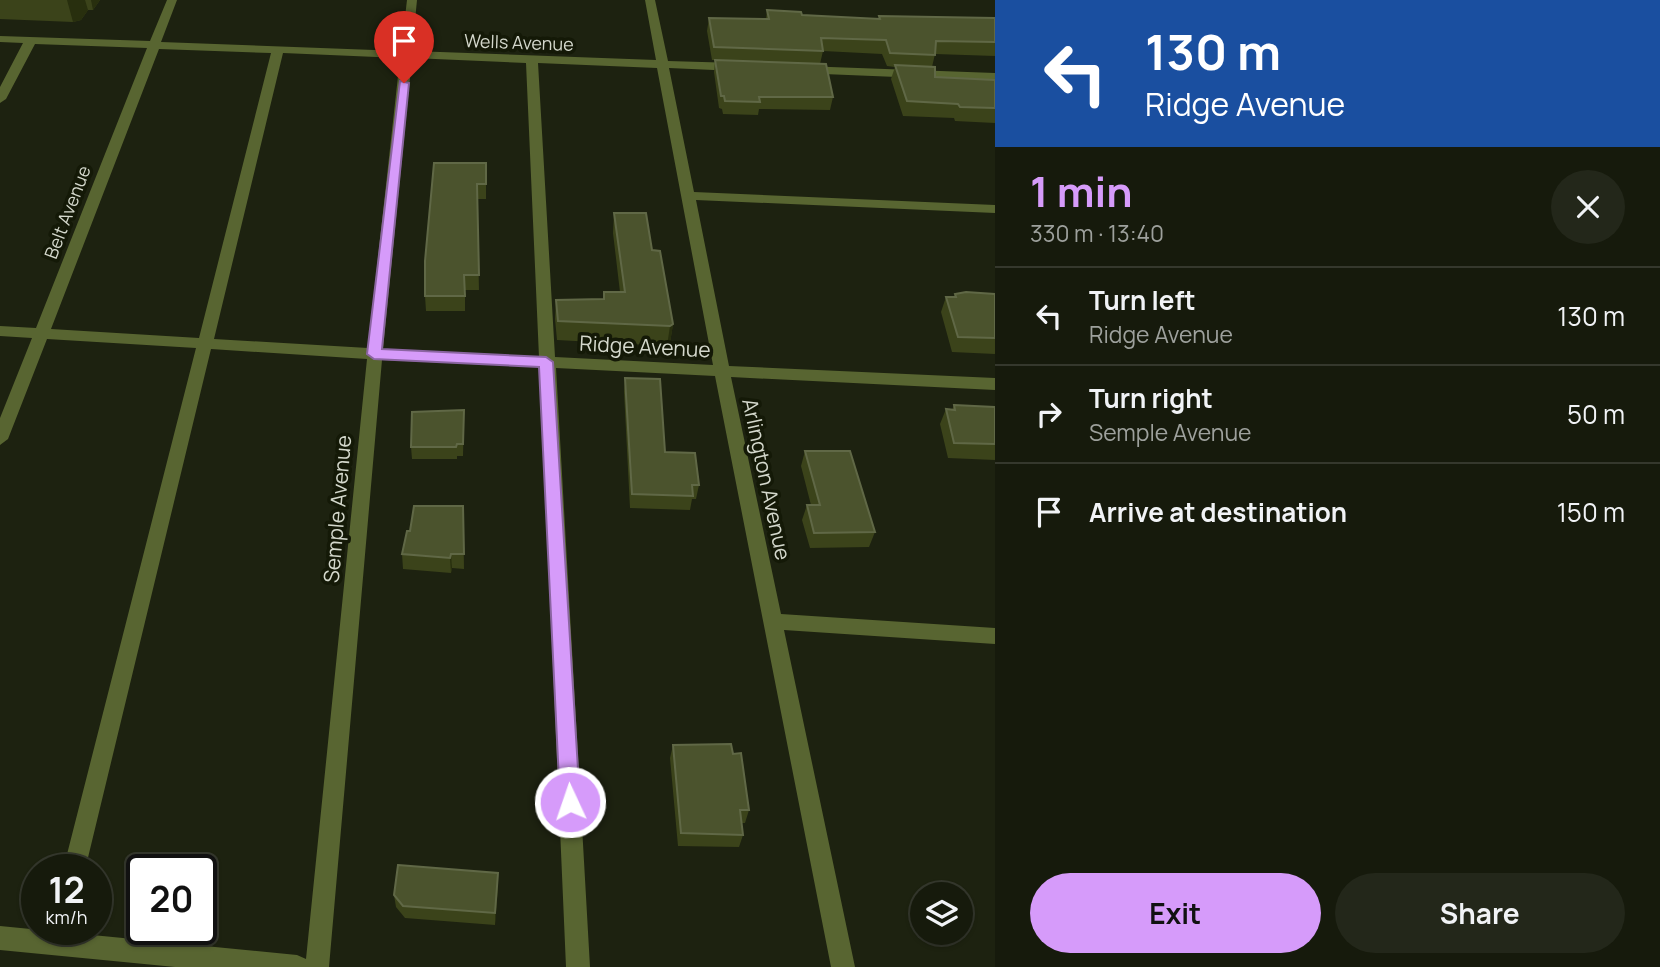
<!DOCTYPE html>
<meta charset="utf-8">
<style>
body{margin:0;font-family:Manrope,sans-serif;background:#23271a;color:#f1f3f6;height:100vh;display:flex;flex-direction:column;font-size:26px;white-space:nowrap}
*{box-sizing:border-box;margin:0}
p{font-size:23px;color:#9ea19d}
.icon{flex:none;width:38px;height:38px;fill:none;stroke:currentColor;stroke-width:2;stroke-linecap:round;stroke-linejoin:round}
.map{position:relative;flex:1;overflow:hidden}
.details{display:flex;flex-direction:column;background:#161a0c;width:665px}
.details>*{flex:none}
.banner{background:#1a4fa0;color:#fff;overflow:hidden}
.tools{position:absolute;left:910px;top:882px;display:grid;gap:14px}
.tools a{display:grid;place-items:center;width:63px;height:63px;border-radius:50%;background:#161a0c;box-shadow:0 2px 5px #0004,0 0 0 2px #35382d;font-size:35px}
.speed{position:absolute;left:21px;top:854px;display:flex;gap:14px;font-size:35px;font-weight:700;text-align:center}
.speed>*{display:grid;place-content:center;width:91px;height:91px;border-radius:50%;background:#161a0c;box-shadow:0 2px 5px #0004,0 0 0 2px #35382d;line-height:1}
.speed small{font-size:18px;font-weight:400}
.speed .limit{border:4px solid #111;border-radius:10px;background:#fff;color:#111}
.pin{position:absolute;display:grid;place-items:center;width:60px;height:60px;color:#fff;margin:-72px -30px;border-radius:50% 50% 50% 0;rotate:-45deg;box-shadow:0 0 7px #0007}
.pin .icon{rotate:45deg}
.me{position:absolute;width:77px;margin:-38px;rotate:357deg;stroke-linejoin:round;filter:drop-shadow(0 0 5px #0008)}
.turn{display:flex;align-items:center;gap:24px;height:147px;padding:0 35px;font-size:32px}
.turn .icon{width:91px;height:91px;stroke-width:2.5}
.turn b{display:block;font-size:49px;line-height:60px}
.round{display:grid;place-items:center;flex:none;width:74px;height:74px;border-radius:37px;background:#23271a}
.head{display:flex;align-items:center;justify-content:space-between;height:119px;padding:0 35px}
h1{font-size:42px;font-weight:700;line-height:52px;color:#d69bfa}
.action{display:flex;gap:14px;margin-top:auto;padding:14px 35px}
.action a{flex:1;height:80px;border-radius:42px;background:#d69bfa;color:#111;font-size:28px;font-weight:700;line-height:80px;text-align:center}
.action a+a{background:#23271a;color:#f1f3f6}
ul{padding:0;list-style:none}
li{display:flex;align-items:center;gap:21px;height:98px;padding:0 35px;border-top:2px solid #35382d}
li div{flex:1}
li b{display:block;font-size:26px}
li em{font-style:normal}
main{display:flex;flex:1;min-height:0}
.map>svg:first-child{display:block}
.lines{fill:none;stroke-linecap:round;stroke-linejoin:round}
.minor{fill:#586531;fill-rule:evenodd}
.wall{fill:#3b431a}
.shaded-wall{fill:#282f0e}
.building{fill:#4b532d;stroke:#606846;stroke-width:2}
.route{fill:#d69bfa;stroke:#8b65a2;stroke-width:2}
.labels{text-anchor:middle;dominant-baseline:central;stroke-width:7;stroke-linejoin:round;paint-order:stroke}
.far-street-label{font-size:18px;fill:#d4d8cc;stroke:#141907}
.street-label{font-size:21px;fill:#d4d8cc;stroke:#141907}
</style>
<main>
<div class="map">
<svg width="995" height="967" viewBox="0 0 995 967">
<rect width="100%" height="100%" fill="#1d2210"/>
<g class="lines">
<!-- minor -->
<g class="minor">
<path d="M 167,0 L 177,0 L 161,42 L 401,51 L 407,0 L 417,0 L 412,51 L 656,60 L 645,0 L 655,0 L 668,61 L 736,63 L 742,67 L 736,71 L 669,68 L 694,192 L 995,205 L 995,213 L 696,200 L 729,366 L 995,378 L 995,390 L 731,377 L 781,614 L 995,628 L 995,644 L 784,630 L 855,967 L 831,967 L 715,376 L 556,368 L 590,967 L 566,967 L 540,367 L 382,360 L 329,967 L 175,967 L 0,950 L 0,926 L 297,955 L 306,959 L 367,359 L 211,349 L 85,870 L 63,870 L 196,348 L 47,339 L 8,439 L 0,445 L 0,418 L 32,338 L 0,336 L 0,326 L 36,328 L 147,48 L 35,44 L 6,99 L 0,103 L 0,87 L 23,43 L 0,42 L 0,36 L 150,41 ZM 159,49 L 271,53 L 199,338 L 51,329 ZM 283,53 L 400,58 L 368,348 L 214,339 ZM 412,58 L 526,63 L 539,357 L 383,349 ZM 538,63 L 657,68 L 713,365 L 555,357 Z"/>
<path d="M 803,66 L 995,73 L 995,81 L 799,73 L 797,70 Z"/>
</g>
</g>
<!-- wall -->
<g class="wall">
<path d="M 0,0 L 100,0 L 93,10 L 88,10 L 81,20 L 73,22 L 0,19 Z"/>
<path d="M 767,10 L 802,15 L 879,19 L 879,16 L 995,18 L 995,56 L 935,54 L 932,67 L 935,77 L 995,80 L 995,123 L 955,121 L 954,118 L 903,116 L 891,79 L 895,67 L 887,66 L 882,54 L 823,51 L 820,64 L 833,97 L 830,110 L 759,109 L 758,115 L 723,114 L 722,109 L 719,108 L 714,72 L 715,60 L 712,60 L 707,31 L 709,18 L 766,19 Z"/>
<path d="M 486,163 L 486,199 L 477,199 L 479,290 L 465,290 L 465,311 L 426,311 L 425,296 Z"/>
<path d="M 614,213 L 652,250 L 673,324 L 670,343 L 667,346 L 557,340 L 555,319 L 556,300 L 603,299 L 604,292 L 620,292 L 613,233 Z"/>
<path d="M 955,294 L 995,294 L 995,354 L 952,352 L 941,312 L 946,297 L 954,297 Z"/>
<path d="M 625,378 L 665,452 L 699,485 L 696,499 L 692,499 L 690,510 L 630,508 L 624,392 Z"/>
<path d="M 954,405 L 995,407 L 995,460 L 948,458 L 940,424 L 946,409 L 952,410 Z"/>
<path d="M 464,410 L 463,456 L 457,456 L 457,459 L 412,459 L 411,447 Z"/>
<path d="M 805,451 L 875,532 L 869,547 L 810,548 L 802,520 L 807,505 L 811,505 L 801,466 Z"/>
<path d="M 463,506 L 464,569 L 452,568 L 451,573 L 403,569 L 402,554 L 410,531 Z"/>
<path d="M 673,745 L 733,754 L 749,810 L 745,823 L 742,823 L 743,835 L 739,847 L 678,846 L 670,758 Z"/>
<path d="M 498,885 L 495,925 L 405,918 L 396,907 L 394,895 Z"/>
</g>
<!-- shaded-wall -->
<g class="shaded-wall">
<path d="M 67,0 L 85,0 L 88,10 L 81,20 L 73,22 Z"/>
<path d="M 91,0 L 100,0 L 93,10 Z"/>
<path d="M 673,324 L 670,343 L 667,346 L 670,326 Z"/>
<path d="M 451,554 L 452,568 L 451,573 L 450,558 Z"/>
<path d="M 498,873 L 498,885 L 495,925 L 495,913 Z"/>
</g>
<!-- building -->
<g class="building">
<path d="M 767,10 L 801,12 L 802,15 L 880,19 L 879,16 L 995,18 L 995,42 L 936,41 L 935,55 L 890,53 L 886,40 L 821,38 L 823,51 L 714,47 L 709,18 L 769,19 Z"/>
<path d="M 715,60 L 826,64 L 833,97 L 759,97 L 760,102 L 725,101 L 724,96 L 721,96 Z"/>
<path d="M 895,65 L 935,67 L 935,77 L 995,80 L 995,108 L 960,107 L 958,104 L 907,101 Z"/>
<path d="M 434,163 L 486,163 L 486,184 L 477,184 L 479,275 L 464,275 L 465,296 L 425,296 L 425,261 Z"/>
<path d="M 614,213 L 646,213 L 652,250 L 660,251 L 673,324 L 670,326 L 558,321 L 556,300 L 604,299 L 604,292 L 625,292 Z"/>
<path d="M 966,292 L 995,294 L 995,338 L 958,337 L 946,297 L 956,297 L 955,294 Z"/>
<path d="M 625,378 L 660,379 L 665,452 L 695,453 L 699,485 L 692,485 L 693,496 L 632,494 Z"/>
<path d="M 954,405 L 995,407 L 995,444 L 954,443 L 946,409 L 955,410 Z"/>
<path d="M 464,410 L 463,444 L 457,444 L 456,447 L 411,447 L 412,412 Z"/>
<path d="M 805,451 L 850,451 L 875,532 L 814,533 L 807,505 L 820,505 Z"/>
<path d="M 414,506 L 463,506 L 464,554 L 451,554 L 450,558 L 402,554 L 407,531 L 410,531 Z"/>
<path d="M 731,744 L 733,754 L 741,753 L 749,810 L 740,810 L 743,835 L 681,833 L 673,745 Z"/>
<path d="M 398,865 L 498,873 L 495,913 L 403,906 L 394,895 Z"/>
</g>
<!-- route -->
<path class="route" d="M 400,81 L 409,83 L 382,349 L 546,357 L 553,362 L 580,802 L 577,809 L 570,811 L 563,809 L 560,802 L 539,367 L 374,359 L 367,354 Z"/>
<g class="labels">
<!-- far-street labels -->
<g class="far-street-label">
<text transform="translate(519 42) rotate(2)">Wells Avenue</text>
<text transform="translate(67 212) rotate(-69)">Belt Avenue</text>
</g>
<!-- street labels -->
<g class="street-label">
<text transform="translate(645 346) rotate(3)">Ridge Avenue</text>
<text transform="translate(767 479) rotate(78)">Arlington Avenue</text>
<text transform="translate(337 509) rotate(-85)">Semple Avenue</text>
</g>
</g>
</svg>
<div class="tools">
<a><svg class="icon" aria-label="layers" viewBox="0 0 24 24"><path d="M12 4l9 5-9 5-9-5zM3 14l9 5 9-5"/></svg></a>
</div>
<div class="speed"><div>12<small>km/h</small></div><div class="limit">20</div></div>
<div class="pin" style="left:404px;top:83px;background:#d93025"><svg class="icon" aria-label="arrive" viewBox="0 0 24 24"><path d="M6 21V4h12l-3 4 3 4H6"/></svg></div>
<svg class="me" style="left:570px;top:802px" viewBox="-20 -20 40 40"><circle r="17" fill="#d69bfa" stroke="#fff" stroke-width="3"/><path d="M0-11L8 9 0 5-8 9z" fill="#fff"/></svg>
</div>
<section class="details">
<div class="banner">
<div class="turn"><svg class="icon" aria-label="left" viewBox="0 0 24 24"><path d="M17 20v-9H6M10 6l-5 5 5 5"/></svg><div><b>130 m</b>Ridge Avenue</div></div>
</div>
<div class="head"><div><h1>1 min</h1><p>330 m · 13:40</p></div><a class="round"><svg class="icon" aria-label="close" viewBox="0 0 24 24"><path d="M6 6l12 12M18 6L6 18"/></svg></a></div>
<ul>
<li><svg class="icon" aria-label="left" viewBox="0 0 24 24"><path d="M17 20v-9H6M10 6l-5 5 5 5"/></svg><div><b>Turn left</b><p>Ridge Avenue</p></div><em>130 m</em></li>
<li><svg class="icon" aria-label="right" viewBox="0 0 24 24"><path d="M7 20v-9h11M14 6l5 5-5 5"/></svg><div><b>Turn right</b><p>Semple Avenue</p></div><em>50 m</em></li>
<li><svg class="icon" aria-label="arrive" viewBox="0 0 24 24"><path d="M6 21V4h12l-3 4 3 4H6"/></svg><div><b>Arrive at destination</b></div><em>150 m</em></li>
</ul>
<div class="action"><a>Exit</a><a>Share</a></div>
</section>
</main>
